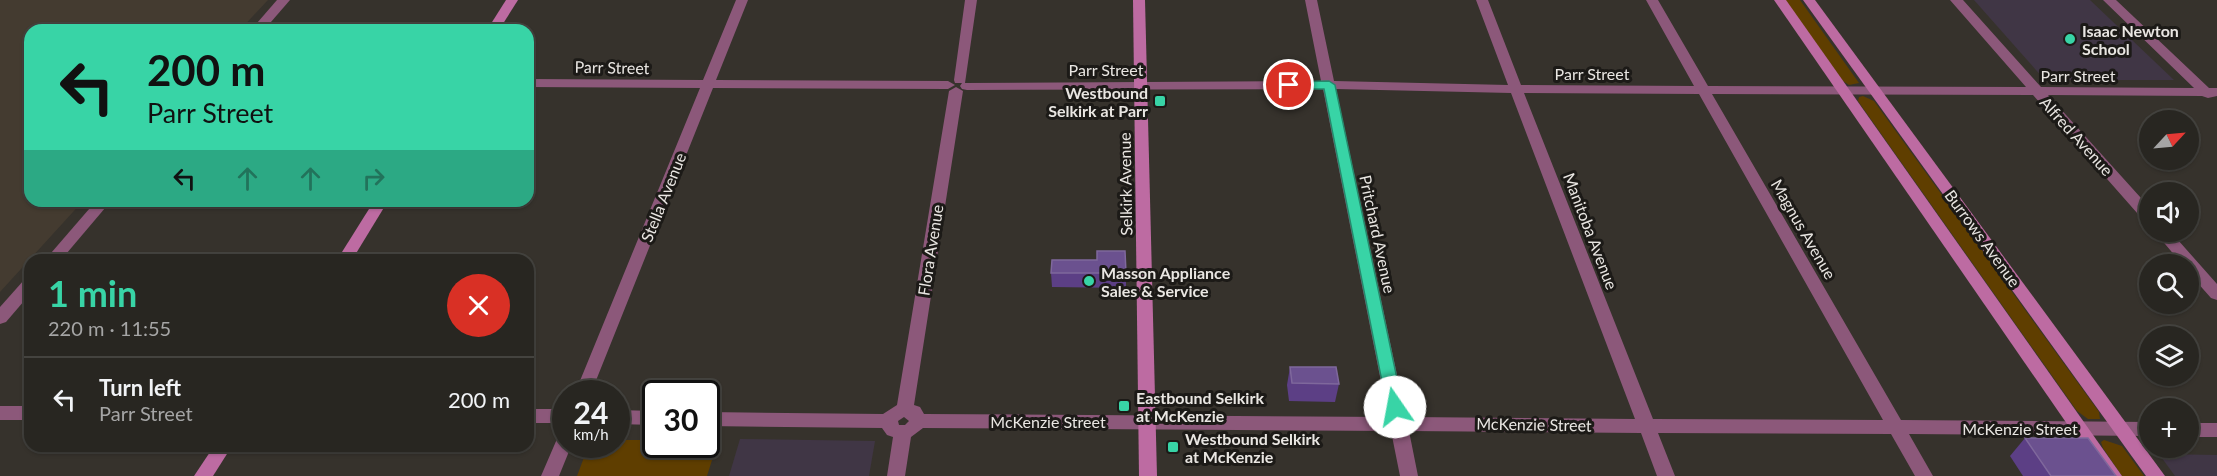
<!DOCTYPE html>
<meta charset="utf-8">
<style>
body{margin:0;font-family:Lato,sans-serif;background:#302e2a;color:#f1f3f6;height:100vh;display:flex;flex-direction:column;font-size:22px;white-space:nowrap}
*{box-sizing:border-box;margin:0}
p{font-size:20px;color:#a5a5a5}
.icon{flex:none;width:33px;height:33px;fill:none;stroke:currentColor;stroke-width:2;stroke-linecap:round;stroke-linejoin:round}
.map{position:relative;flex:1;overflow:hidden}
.side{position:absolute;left:24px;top:254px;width:510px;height:198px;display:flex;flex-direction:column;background:#282621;border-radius:18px;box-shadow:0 2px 4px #0004,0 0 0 2px #44433f}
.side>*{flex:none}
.top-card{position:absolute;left:24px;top:24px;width:510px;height:183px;border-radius:18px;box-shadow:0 2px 4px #0004,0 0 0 2px #44433f;background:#38d4a6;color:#111;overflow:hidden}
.needle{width:39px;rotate:64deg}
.buttons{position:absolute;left:2139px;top:110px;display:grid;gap:12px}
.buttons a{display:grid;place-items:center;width:60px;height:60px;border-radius:50%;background:#282621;box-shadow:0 2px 4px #0004,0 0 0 2px #44433f;font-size:30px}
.speed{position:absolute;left:552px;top:380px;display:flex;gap:12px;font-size:30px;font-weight:700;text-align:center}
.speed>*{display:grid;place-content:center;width:78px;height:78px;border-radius:50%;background:#282621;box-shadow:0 2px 4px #0004,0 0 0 2px #44433f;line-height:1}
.speed small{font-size:15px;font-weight:400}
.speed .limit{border:3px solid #111;border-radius:9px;background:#fff;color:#111}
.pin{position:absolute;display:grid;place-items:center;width:51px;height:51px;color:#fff;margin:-26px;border:3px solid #fff;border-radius:50%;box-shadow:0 2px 6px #0007}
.me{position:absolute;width:66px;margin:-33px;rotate:348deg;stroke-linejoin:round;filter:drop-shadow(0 0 4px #0008)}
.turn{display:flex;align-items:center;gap:21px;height:126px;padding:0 24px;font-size:27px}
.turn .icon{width:78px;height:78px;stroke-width:2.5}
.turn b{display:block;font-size:42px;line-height:51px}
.lanes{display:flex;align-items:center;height:57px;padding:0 24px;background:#0003;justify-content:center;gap:30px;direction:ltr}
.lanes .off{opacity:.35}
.round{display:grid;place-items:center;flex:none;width:63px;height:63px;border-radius:32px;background:#302e2a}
.headline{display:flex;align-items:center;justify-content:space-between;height:102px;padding:0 24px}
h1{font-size:36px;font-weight:700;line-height:45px;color:#38d4a6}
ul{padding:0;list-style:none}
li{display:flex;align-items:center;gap:18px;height:84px;padding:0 24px;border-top:2px solid #44433f}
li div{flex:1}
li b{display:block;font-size:22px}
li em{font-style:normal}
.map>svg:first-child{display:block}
.built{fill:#443b30}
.education{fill:#403645}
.green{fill:#5f3e00}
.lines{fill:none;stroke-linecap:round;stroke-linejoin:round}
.street{fill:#8c587a;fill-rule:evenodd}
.secondary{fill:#bd6ba2;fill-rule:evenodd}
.wall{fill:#5c3f85}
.building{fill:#6b518f;stroke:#7f689c;stroke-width:1.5}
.route{fill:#38d4a6;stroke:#248a6c;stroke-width:1.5}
.poi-dot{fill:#38d4a6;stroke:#1c1a17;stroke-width:2}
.labels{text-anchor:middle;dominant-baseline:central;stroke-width:6;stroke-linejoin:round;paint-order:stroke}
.poi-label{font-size:16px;font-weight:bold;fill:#e9e6e2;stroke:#1c1a17;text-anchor:start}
.street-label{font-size:16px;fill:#e9e6e2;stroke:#1c1a17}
</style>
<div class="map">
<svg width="2217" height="476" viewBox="0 0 2217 476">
<rect width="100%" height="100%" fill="#36322c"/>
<!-- built -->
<path class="built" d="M 0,0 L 268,0 L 240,30 L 30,30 L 30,201 L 83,201 L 0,292 Z"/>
<!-- education -->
<g class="education">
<path d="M 1974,0 L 2090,0 L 2174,80 L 2050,80 L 2043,78 Z"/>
<path d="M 740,439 L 875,441 L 869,476 L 729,476 Z"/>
<path d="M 2159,454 L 2217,455 L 2217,476 L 2175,476 Z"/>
</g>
<!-- green -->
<g class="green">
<path d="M 1785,0 L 1800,0 L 1859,83 L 1849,85 L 1843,81 Z"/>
<path d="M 1863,96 L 1874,101 L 2099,412 L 2100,419 L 2088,419 L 2077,411 L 1858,101 L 1859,97 Z"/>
<path d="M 617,440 L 655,440 L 656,444 L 706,444 L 707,441 L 718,441 L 707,476 L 577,476 L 589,444 L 616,444 Z"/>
<path d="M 2104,440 L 2122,446 L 2144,476 L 2122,476 L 2103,448 L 2101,442 Z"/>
</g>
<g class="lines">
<!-- street -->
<g class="street">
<path d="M 277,0 L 290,0 L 264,30 L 251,30 Z"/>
<path d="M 736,0 L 748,0 L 716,80 L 948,81 L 955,85 L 948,89 L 713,88 L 591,393 L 575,393 L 700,88 L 528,87 L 528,79 L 703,80 Z"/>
<path d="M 965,0 L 977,0 L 965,83 L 1321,81 L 1305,0 L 1317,0 L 1334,81 L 1508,85 L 1476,0 L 1488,0 L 1521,85 L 1694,86 L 1646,0 L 1658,0 L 1708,86 L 2026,87 L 1950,0 L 1963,0 L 2041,87 L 2194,88 L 2103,0 L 2116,0 L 2209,88 L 2217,88 L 2217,96 L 2208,98 L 2202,96 L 2048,95 L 2150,208 L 2150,223 L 2145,222 L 2033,95 L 1712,94 L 1901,420 L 2150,422 L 2150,436 L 1909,434 L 1933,476 L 1915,476 L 1891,434 L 1658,433 L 1675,476 L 1657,476 L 1641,433 L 1409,431 L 1418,476 L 1400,476 L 1391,431 L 923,428 L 911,437 L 905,476 L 887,476 L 893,437 L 887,435 L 882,428 L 706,426 L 706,412 L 883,414 L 897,405 L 949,91 L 956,87 L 963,91 L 914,405 L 920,407 L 924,414 L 1388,417 L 1323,89 L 967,90 L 962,89 L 960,86 L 962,83 L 955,83 L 954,80 ZM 1336,89 L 1511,93 L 1635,419 L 1406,417 ZM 1524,93 L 1699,94 L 1883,420 L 1653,419 ZM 904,417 L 909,421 L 905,425 L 899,425 L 898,421 Z"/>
<path d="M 96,201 L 111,201 L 61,260 L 45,260 Z"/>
<path d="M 2154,231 L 2170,231 L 2217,284 L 2217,300 L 2211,298 L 2188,272 L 2188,264 L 2182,264 Z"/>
<path d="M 30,278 L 30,294 L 6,322 L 0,324 L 0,307 L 24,280 Z"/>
<rect x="0" y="406" width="30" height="14"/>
<rect x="528" y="409" width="38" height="14"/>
<path d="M 616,410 L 656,411 L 656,425 L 616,424 Z"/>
<rect x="2188" y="423" width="29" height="14"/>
<path d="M 566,430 L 566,444 L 572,444 L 559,476 L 541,476 L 560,432 Z"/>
</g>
<!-- secondary -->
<g class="secondary">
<path d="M 506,0 L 518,0 L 499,30 L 487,30 Z"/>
<path d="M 1133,0 L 1145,0 L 1157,476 L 1139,476 Z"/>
<path d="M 1774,0 L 1786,0 L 2122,476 L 2103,476 Z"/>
<path d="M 1803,0 L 1815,0 L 2165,476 L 2146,476 Z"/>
<path d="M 374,201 L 388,201 L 352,260 L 337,260 Z"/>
<path d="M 214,446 L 232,446 L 213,476 L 194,476 Z"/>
</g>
</g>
<!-- wall -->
<g class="wall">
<path d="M 1051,273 L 1126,273 L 1126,288 L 1052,287 Z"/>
<path d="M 1290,367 L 1339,384 L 1335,402 L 1289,401 L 1287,385 Z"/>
<path d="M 2025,438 L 2116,476 L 2023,476 L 2010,456 Z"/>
</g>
<!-- building -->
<g class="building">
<path d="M 1097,251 L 1125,251 L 1126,273 L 1051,273 L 1052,260 L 1097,260 Z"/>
<path d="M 1290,367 L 1336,367 L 1339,384 L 1292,383 Z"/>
<path d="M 2025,438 L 2088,438 L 2116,476 L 2051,476 Z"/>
</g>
<!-- route -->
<path class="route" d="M 1329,81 L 1335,85 L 1403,407 L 1401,412 L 1395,413 L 1389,412 L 1387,407 L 1324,89 L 1289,89 L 1283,85 L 1289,82 Z"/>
<!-- markers -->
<g class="poi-dot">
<circle cx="2070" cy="39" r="6"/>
<rect x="1154" y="95" width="12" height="12" rx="3"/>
<circle cx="1089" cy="281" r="6"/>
<rect x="1118" y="400" width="12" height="12" rx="3"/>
<rect x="1167" y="441" width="12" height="12" rx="3"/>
</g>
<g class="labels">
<!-- poi labels -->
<g class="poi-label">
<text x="2082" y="30">Isaac Newton<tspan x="2082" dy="18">School</tspan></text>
<text x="1148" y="92" text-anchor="end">Westbound<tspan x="1148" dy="18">Selkirk at Parr</tspan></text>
<text x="1101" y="272">Masson Appliance<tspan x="1101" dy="18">Sales &amp; Service</tspan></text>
<text x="1136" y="397">Eastbound Selkirk<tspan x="1136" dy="18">at McKenzie</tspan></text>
<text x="1185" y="438">Westbound Selkirk<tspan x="1185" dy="18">at McKenzie</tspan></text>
</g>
<!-- street labels -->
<g class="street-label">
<text transform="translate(612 67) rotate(1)">Parr Street</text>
<text x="1106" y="69">Parr Street</text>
<text x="1592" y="73">Parr Street</text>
<text x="2078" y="75">Parr Street</text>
<text transform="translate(2077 136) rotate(48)">Alfred Avenue</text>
<text transform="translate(1125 184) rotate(-91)">Selkirk Avenue</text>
<text transform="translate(663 197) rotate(-68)">Stella Avenue</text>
<text transform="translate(1804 229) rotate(60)">Magnus Avenue</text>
<text transform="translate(1591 231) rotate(69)">Manitoba Avenue</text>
<text transform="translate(1378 234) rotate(78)">Pritchard Avenue</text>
<text transform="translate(1983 238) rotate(54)">Burrows Avenue</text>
<text transform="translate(930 250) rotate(-81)">Flora Avenue</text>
<text x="1048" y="421">McKenzie Street</text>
<text transform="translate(1534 424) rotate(1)">McKenzie Street</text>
<text x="2020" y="428">McKenzie Street</text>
</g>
</g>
</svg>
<div class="buttons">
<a><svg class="needle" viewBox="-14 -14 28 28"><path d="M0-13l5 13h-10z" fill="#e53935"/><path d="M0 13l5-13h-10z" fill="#a5a5a5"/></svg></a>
<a><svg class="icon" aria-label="sound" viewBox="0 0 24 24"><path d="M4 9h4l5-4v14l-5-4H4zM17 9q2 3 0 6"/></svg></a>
<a><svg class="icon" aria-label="search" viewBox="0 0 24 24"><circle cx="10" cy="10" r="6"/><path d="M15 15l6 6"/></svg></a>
<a><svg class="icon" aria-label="layers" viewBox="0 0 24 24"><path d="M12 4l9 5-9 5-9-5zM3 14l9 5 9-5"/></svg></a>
<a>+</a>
</div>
<div class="speed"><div>24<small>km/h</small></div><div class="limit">30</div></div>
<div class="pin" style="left:1289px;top:85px;background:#d93025"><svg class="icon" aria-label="arrive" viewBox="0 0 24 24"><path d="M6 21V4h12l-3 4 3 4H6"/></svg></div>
<svg class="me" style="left:1395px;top:407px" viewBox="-20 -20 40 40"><circle r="19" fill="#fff"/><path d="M0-13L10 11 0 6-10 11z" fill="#38d4a6"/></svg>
<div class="top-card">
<div class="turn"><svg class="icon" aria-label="left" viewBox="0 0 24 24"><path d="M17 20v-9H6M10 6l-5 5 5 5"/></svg><div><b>200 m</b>Parr Street</div></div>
<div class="lanes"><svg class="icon" aria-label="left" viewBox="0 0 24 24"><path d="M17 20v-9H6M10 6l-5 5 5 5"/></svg><svg class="icon off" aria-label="ahead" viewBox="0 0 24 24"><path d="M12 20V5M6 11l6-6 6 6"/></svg><svg class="icon off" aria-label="ahead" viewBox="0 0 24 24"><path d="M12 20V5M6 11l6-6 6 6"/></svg><svg class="icon off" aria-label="right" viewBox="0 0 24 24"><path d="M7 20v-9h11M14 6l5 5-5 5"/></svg></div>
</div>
<section class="side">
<div class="headline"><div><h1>1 min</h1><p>220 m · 11:55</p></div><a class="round" style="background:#d93025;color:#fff"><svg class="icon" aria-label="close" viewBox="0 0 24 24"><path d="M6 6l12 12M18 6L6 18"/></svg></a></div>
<ul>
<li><svg class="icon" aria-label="left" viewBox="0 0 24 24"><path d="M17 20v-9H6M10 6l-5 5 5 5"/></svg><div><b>Turn left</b><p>Parr Street</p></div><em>200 m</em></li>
</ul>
</section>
</div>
